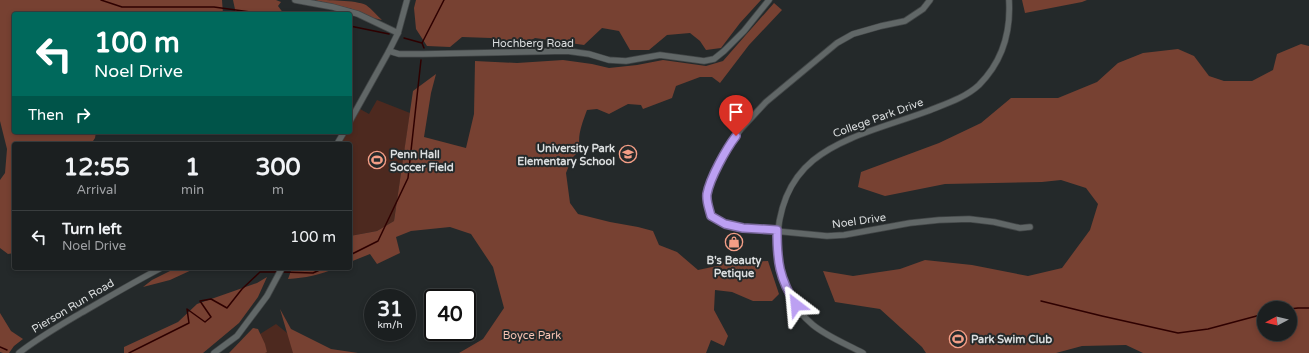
<!DOCTYPE html>
<style>
body{margin:0;font-family:"Varela Round",sans-serif;background:#282c2d;color:#f1f3f6;height:100vh;display:flex;flex-direction:column;font-size:15px;white-space:nowrap}
*{box-sizing:border-box;margin:0}
p{font-size:13px;color:#a0a2a5}
.icon{flex:none;width:22px;height:22px;fill:none;stroke:currentColor;stroke-width:2;stroke-linecap:round;stroke-linejoin:round}
.map{position:relative;flex:1;overflow:hidden}
.panel{position:absolute;left:12px;top:142px;width:340px;height:128px;display:flex;flex-direction:column;background:#1b1f20;border-radius:4px;box-shadow:0 2px 6px #0003,0 0 0 1px #393d3e}
.panel>*{flex:none}
.banner{position:absolute;left:12px;top:12px;width:340px;height:122px;border-radius:4px;box-shadow:0 2px 6px #0003,0 0 0 1px #393d3e;background:#00695c;color:#fff;overflow:hidden}
.needle{width:26px;rotate:263deg}
.tools{position:absolute;left:1257px;top:301px;display:grid;gap:8px}
.tools a{display:grid;place-items:center;width:40px;height:40px;border-radius:50%;background:#1b1f20;box-shadow:0 2px 6px #0003,0 0 0 1px #393d3e;font-size:20px}
.speed{position:absolute;left:364px;top:289px;display:flex;gap:8px;font-size:20px;font-weight:700;text-align:center}
.speed>*{display:grid;place-content:center;width:52px;height:52px;border-radius:50%;background:#1b1f20;box-shadow:0 2px 6px #0003,0 0 0 1px #393d3e;line-height:1}
.speed small{font-size:10px;font-weight:400}
.speed .limit{border:2px solid #111;border-radius:6px;background:#fff;color:#111}
.pin{position:absolute;display:grid;place-items:center;width:34px;height:34px;color:#fff;margin:-41px -17px;border-radius:50% 50% 50% 0;rotate:-45deg;box-shadow:0 0 4px #0007}
.pin .icon{rotate:45deg}
.me{position:absolute;width:44px;margin:-22px;rotate:331deg;stroke-linejoin:round;filter:drop-shadow(0 0 3px #0008)}
.turn{display:flex;align-items:center;gap:14px;height:84px;padding:0 16px;font-size:18px}
.turn .icon{width:52px;height:52px;stroke-width:2.5}
.turn b{display:block;font-size:28px;line-height:34px}
.then{display:flex;align-items:center;height:38px;padding:0 16px;background:#0003;gap:8px;font-size:15px}
.eta{display:flex;justify-content:space-evenly;align-items:center;height:68px;text-align:center}
.eta b{font-size:24px;font-weight:700;line-height:28px}
ul{padding:0;list-style:none}
li{display:flex;align-items:center;gap:12px;height:52px;padding:0 16px;border-top:1px solid #393d3e}
li div{flex:1}
li b{display:block;font-size:15px}
li em{font-style:normal}
.map>svg:first-child{display:block}
.green{fill:#4d291f}
.forest{fill:#774132;fill-rule:evenodd}
.lines{fill:none;stroke-linecap:round;stroke-linejoin:round}
.stream{stroke:#2e0000;stroke-width:1.5}
.minor-casing{stroke:#434748;stroke-width:7}
.minor{stroke:#616767;stroke-width:5.5}
.route-casing{stroke:#7a689d;stroke-width:10}
.route{stroke:#bca0f2;stroke-width:7}
.labels{text-anchor:middle;dominant-baseline:central;stroke-width:4;stroke-linejoin:round;paint-order:stroke}
.street-label{font-size:11px;fill:#dbdedf;stroke:#24292a}
.poi-label{font-size:11px;font-weight:bold;fill:#dbdedf;stroke:#24292a;text-anchor:start}
.park-label{font-size:11px;fill:#f8c3b3;stroke:#24292a}
</style>
<div class="map">
<svg width="1309" height="353" viewBox="0 0 1309 353">
<rect width="100%" height="100%" fill="#24292a"/>
<!-- green -->
<g class="green">
<path d="M 377,100 L 410,113 L 394,221 L 377,231 L 350,236 L 350,144 L 340,144 L 347,132 L 350,132 L 350,127 L 360,109 L 369,114 Z"/>
<path d="M 276,324 L 312,353 L 230,353 Z"/>
</g>
<!-- forest -->
<g class="forest">
<path d="M 0,0 L 222,0 L 223,14 L 14,14 L 14,132 L 96,132 L 95,138 L 91,144 L 14,144 L 14,253 L 8,254 L 0,248 L 0,180 L 5,173 L 7,149 L 0,121 Z"/>
<path d="M 233,0 L 276,0 L 281,2 L 278,6 L 284,14 L 236,14 Z"/>
<path d="M 314,0 C 327,0 355,0 366,5 C 372,9 377,16 382,20 L 369,17 L 352,9 Z"/>
<path d="M 416,0 L 761,0 L 740,23 L 721,48 L 706,50 L 700,41 L 690,33 L 667,35 L 649,50 L 630,50 L 619,31 L 602,28 L 584,45 L 535,38 L 521,46 L 511,43 L 501,46 L 491,38 L 462,37 L 450,47 L 427,46 L 416,29 L 414,8 Z"/>
<path d="M 1022,0 L 1087,0 L 1082,2 L 1025,13 Z"/>
<path d="M 774,3 L 782,10 L 749,45 L 720,83 L 712,77 L 700,77 L 676,86 L 672,98 L 643,109 L 641,105 L 628,104 L 609,114 L 597,109 L 587,110 C 582,124 577,135 580,150 L 572,158 L 566,173 L 570,203 L 578,214 L 610,222 L 638,227 L 653,231 L 659,245 L 677,252 L 698,270 L 717,266 L 734,257 L 748,262 L 768,261 L 779,294 L 772,301 L 753,301 L 732,292 L 715,290 L 714,310 L 728,336 L 724,346 L 711,340 L 706,353 L 459,353 L 483,339 L 504,308 L 493,267 L 471,234 L 450,227 L 411,231 L 396,237 L 400,253 L 377,264 L 370,254 L 350,262 L 350,236 L 377,231 L 394,221 L 413,91 L 436,74 L 431,93 L 424,137 L 466,148 L 474,114 L 475,61 L 517,63 L 563,60 L 592,64 L 609,68 L 637,65 L 663,60 L 706,66 L 723,61 Z"/>
<path d="M 1301,44 L 1309,46 L 1309,353 L 1143,353 L 1126,345 L 1082,346 L 1056,353 L 926,353 L 922,347 L 880,309 L 835,302 L 823,271 L 853,276 L 900,269 L 925,260 L 972,265 L 1028,276 L 1062,268 L 1090,230 L 1098,204 L 1086,188 L 1061,180 L 1042,182 L 945,184 L 885,196 L 858,187 L 861,172 L 939,143 L 981,123 L 1011,98 L 1058,98 L 1097,82 L 1118,63 L 1143,53 L 1178,49 L 1194,56 L 1209,76 L 1224,81 L 1252,81 L 1273,70 L 1277,54 ZM 1264,308 L 1290,308 L 1290,334 L 1264,334 Z"/>
<path d="M 176,268 L 196,268 L 170,280 L 143,287 L 152,280 Z"/>
<path d="M 292,268 L 336,268 C 320,275 305,278 288,279 Z"/>
<path d="M 267,277 L 258,297 L 239,323 L 203,353 L 124,353 L 124,347 L 178,322 L 197,304 L 257,283 Z"/>
<path d="M 280,309 L 291,329 L 331,349 L 358,353 L 293,353 Z"/>
<path d="M 0,313 L 11,331 L 23,339 L 14,346 L 9,353 L 3,353 L 0,352 Z"/>
<path d="M 253,328 L 258,329 L 265,344 L 267,352 L 265,353 L 229,353 Z"/>
</g>
<g class="lines">
<!-- stream -->
<g class="stream">
<path d="M 101,0 L 122,7 L 214,7 L 265,14"/>
<path d="M 350,26 L 389,34"/>
<path d="M 404,38 L 422,43"/>
<path d="M 424,48 L 422,43 L 444,0"/>
<path d="M 350,255 L 378,241 L 408,178 L 421,60"/>
<path d="M 282,272 L 313,273 L 324,268"/>
<path d="M 1041,301 L 1102,316 L 1178,333 L 1208,329 L 1264,314"/>
<path d="M 1290,309 L 1298,308 L 1309,308"/>
<path d="M 0,347 L 7,350"/>
<path d="M 129,353 L 189,323 L 187,309 L 205,322 L 211,317 L 200,301 L 211,299 L 227,308 L 242,289 L 260,272 L 278,272"/>
</g>
<defs>
<g id="minor">
<path d="M 295,0 L 333,7 L 358,14 L 398,33"/>
<path d="M 930,0 L 923,9 L 905,21 L 881,26 L 853,34 L 837,43 L 766,102 L 741,129 L 730,144 L 716,171 L 707,194 L 707,204 L 711,216 L 725,225 L 743,228 L 827,236 L 844,235 L 910,223 L 939,220 L 969,219 L 994,222 L 1020,228 L 1030,227"/>
<path d="M 389,51 L 399,54 L 423,54 L 567,51 L 589,54 L 609,60 L 626,61 L 660,55 L 704,61 L 714,59 L 724,51 L 744,31 L 769,0"/>
<path d="M 350,121 L 389,51 L 398,33 L 407,0"/>
<path d="M 337,144 L 344,132"/>
<path d="M 19,353 C 38,338 59,326 81,313 C 107,298 134,282 161,268"/>
<path d="M 214,353 L 237,336 L 267,296 L 282,268"/>
<path d="M 863,353 C 846,344 828,337 813,325 C 791,307 777,276 777,248 C 778,147 852,139 928,111 C 945,104 965,98 979,85 C 1003,61 1011,33 1009,0"/>
</g>
</defs>
<!-- minor casing -->
<use href="#minor" class="minor-casing"/>
<!-- minor -->
<use href="#minor" class="minor"/>
</g>
<g class="lines">
<defs>
<path id="route" d="M 736,136 C 726,149 710,178 707,194 C 706,201 709,208 711,216 L 725,224 L 743,228 L 777,230 C 777,261 779,278 796,305"/>
</defs>
<!-- route casing -->
<use href="#route" class="route-casing"/>
<!-- route -->
<use href="#route" class="route"/>
</g>
<!-- icons -->
<defs>
<symbol id="school-ring" viewBox="-11 -11 22 22"><circle r="9.5" fill="#24292a" stroke="#f49e86" stroke-width="1.5"/><path d="M0-5L7-2L0 1L-7-2ZM-4 1L0 2.5L4 1V4Q0 6-4 4Z" fill="#f49e86"/></symbol>
<symbol id="stadium-ring" viewBox="-11 -11 22 22"><circle r="9.5" fill="#24292a" stroke="#f49e86" stroke-width="1.5"/><path d="M0-5a6.5 5 0 1 0 0 10a6.5 5 0 1 0 0-10ZM-3.5-1.8h7v3.6h-7Z" fill="#f49e86"/></symbol>
<symbol id="shop-ring" viewBox="-11 -11 22 22"><circle r="9.5" fill="#24292a" stroke="#f49e86" stroke-width="1.5"/><path d="M-5-2.5h2.3a2.7 3.5 0 0 1 5.4 0H5L5.5 6h-11ZM-1.5-2.5h3a1.5 2.3 0 0 0-3 0Z" fill="#f49e86"/></symbol>
</defs>
<g fill-rule="evenodd">
<use href="#school-ring" x="618" y="144" width="20" height="20"/>
<use href="#stadium-ring" x="367" y="150" width="20" height="20"/>
<use href="#shop-ring" x="724" y="232" width="20" height="20"/>
<use href="#stadium-ring" x="948" y="329" width="20" height="20"/>
</g>
<g class="labels">
<!-- street labels -->
<g class="street-label">
<text x="533" y="43">Hochberg Road</text>
<text transform="translate(878 118) rotate(-20)">College Park Drive</text>
<text transform="translate(859 221) rotate(-8)">Noel Drive</text>
<text transform="translate(73 306) rotate(-31)">Pierson Run Road</text>
</g>
<!-- poi labels -->
<g class="poi-label">
<text x="615" y="148" text-anchor="end">University Park<tspan x="615" dy="13">Elementary School</tspan></text>
<text x="390" y="154">Penn Hall<tspan x="390" dy="13">Soccer Field</tspan></text>
<text x="734" y="260" text-anchor="middle">B's Beauty<tspan x="734" dy="13">Petique</tspan></text>
<text x="971" y="339">Park Swim Club</text>
</g>
<!-- park labels -->
<g class="park-label">
<text x="532" y="335">Boyce Park</text>
</g>
</g>
</svg>
<div class="tools">
<a><svg class="needle" viewBox="-14 -14 28 28"><path d="M0-13l5 13h-10z" fill="#e53935"/><path d="M0 13l5-13h-10z" fill="#a0a2a5"/></svg></a>
</div>
<div class="speed"><div>31<small>km/h</small></div><div class="limit">40</div></div>
<div class="pin" style="left:736px;top:136px;background:#d93025"><svg class="icon" aria-label="arrive" viewBox="0 0 24 24"><path d="M6 21V4h12l-3 4 3 4H6"/></svg></div>
<svg class="me" style="left:796px;top:305px" viewBox="-20 -20 40 40"><path d="M0-17L14 15 0 8-14 15z" fill="#bca0f2" stroke="#fff" stroke-width="4"/></svg>
<div class="banner">
<div class="turn"><svg class="icon" aria-label="left" viewBox="0 0 24 24"><path d="M17 20v-9H6M10 6l-5 5 5 5"/></svg><div><b>100 m</b>Noel Drive</div></div>
<div class="then">Then<svg class="icon" aria-label="right" viewBox="0 0 24 24"><path d="M7 20v-9h11M14 6l5 5-5 5"/></svg></div>
</div>
<section class="panel">
<div class="eta">
<div><b>12:55</b><p>Arrival</p></div>
<div><b>1</b><p>min</p></div>
<div><b>300</b><p>m</p></div>
</div>
<ul>
<li><svg class="icon" aria-label="left" viewBox="0 0 24 24"><path d="M17 20v-9H6M10 6l-5 5 5 5"/></svg><div><b>Turn left</b><p>Noel Drive</p></div><em>100 m</em></li>
</ul>
</section>
</div>
